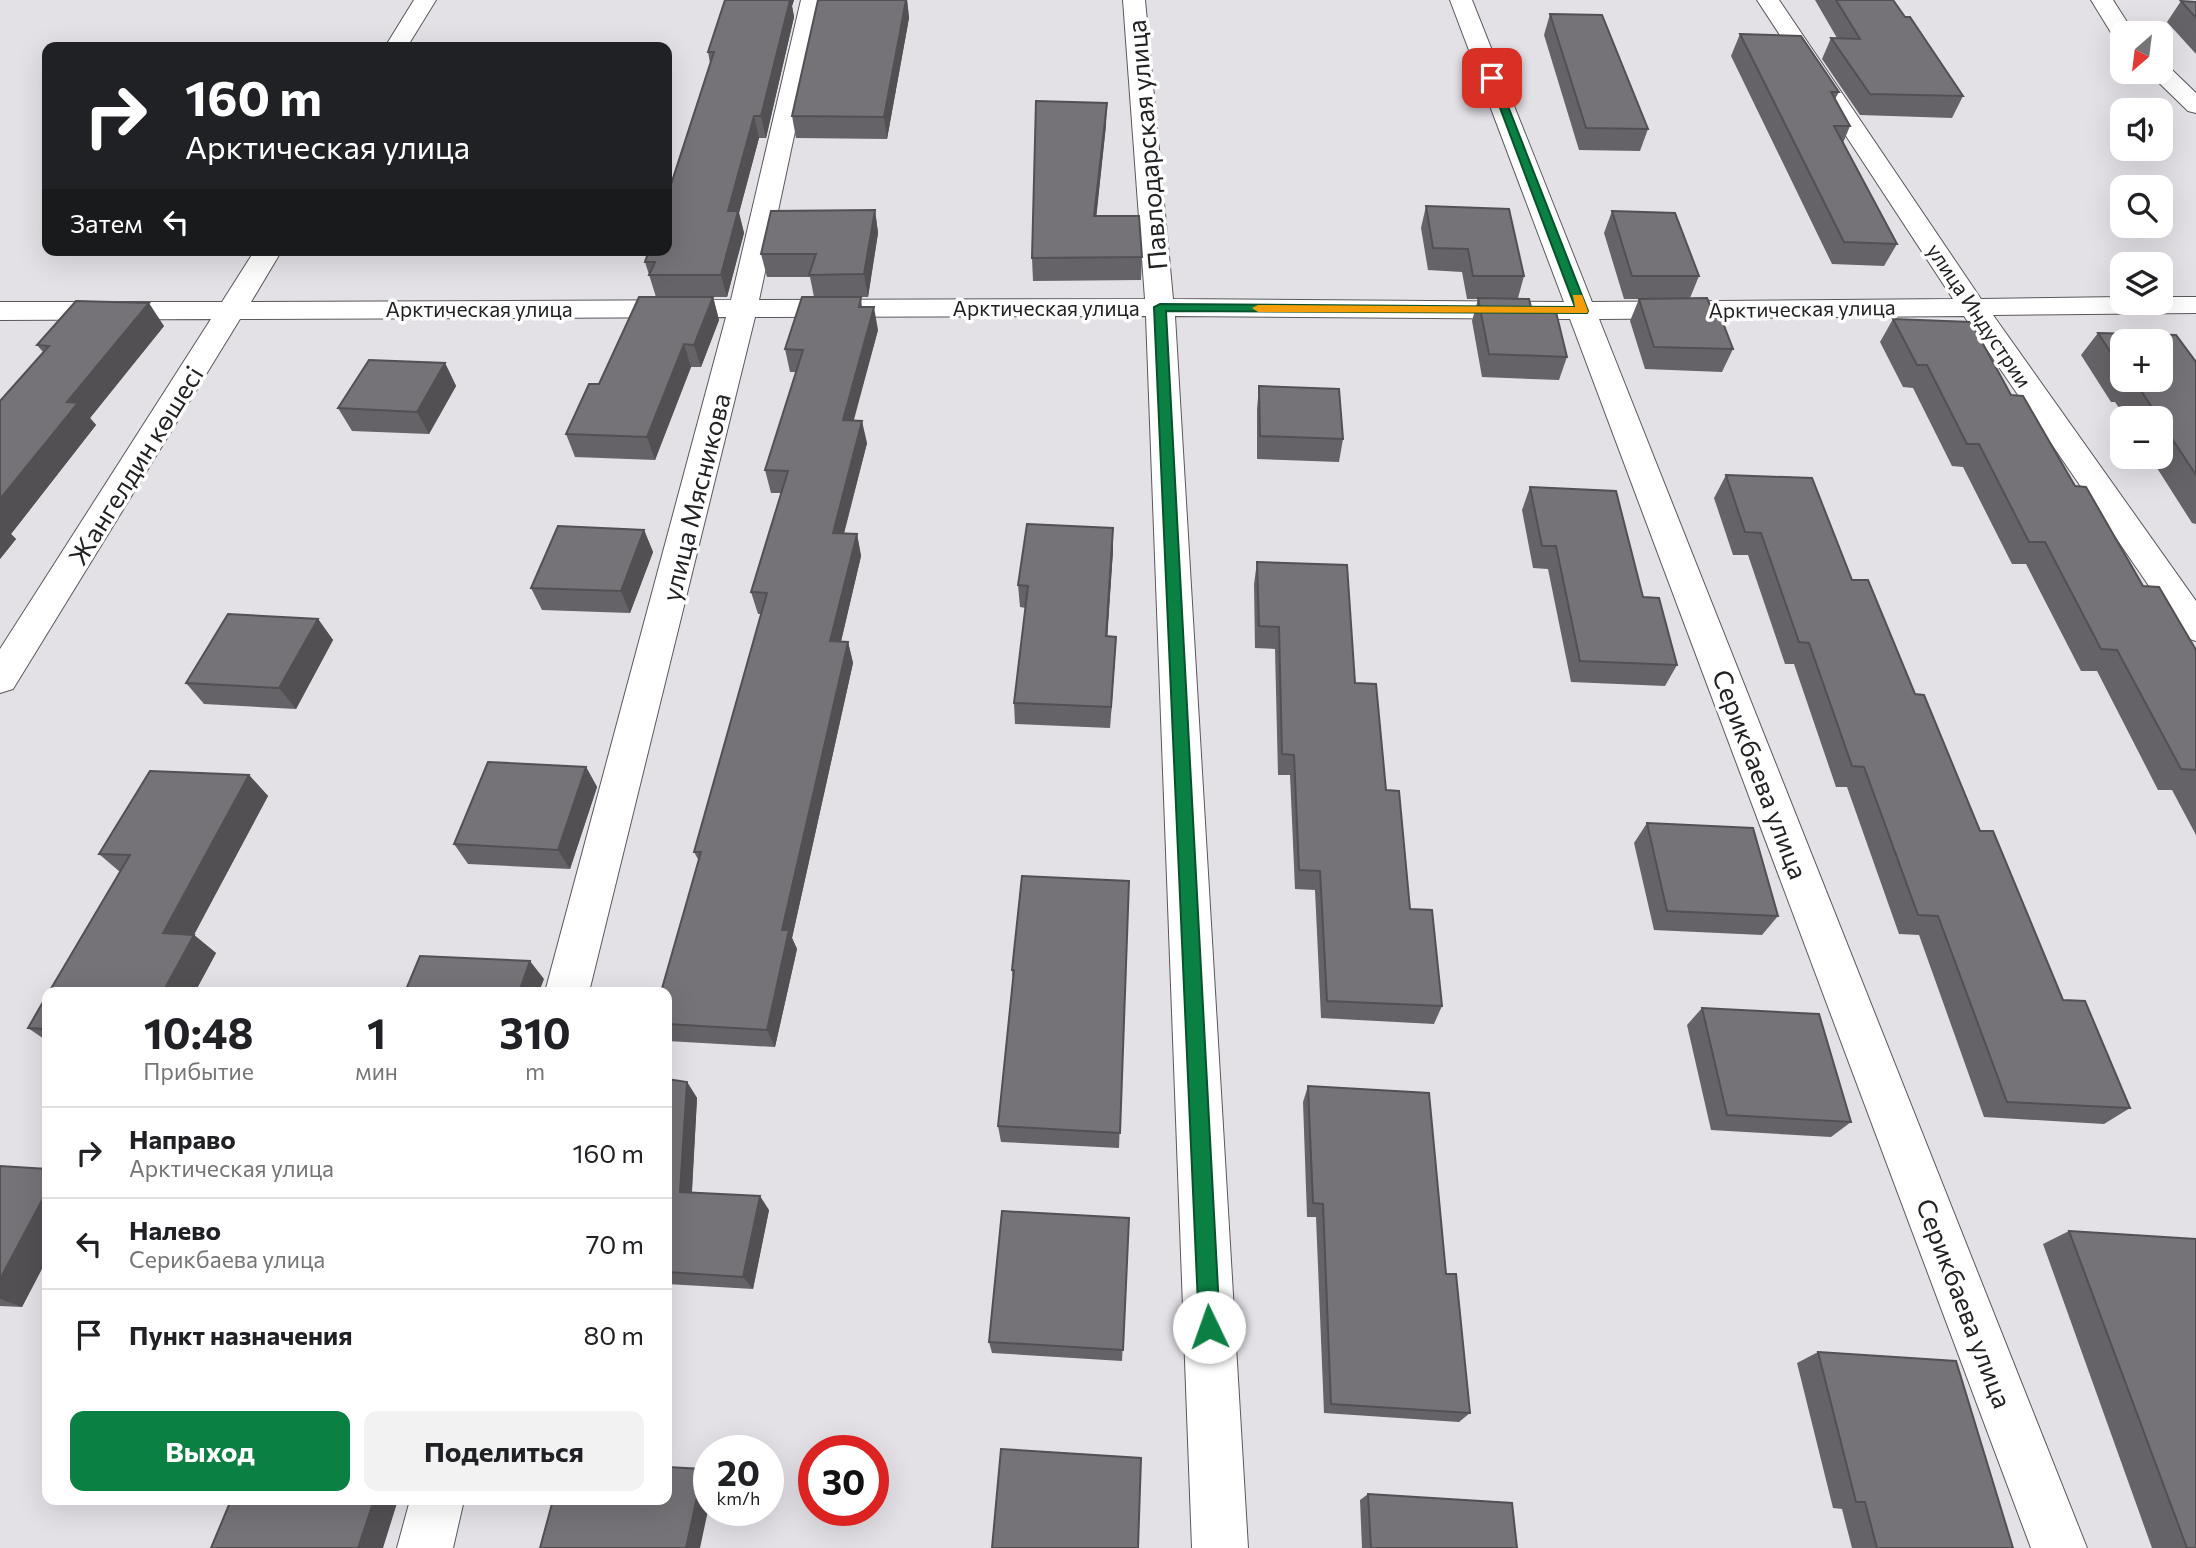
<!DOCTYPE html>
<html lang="ru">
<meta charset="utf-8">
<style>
body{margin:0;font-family:Commissioner,sans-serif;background:#f2f2f2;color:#202124;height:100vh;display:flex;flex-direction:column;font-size:26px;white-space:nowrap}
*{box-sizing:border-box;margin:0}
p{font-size:23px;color:#757577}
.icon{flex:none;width:38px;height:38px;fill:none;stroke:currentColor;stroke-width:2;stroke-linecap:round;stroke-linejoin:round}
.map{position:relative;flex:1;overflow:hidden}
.sheet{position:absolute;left:42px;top:987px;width:630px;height:518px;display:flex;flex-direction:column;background:#fff;border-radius:14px;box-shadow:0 7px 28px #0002}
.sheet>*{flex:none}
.hud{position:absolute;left:42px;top:42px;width:630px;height:214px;border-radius:14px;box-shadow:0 7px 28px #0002;background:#202124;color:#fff;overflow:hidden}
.needle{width:46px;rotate:208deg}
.fabs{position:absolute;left:2110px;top:21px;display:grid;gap:14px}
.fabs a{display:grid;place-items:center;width:63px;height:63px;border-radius:14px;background:#fff;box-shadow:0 7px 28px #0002;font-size:35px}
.speed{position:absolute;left:693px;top:1435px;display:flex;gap:14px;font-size:35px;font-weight:700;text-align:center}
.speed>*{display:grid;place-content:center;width:91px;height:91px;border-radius:50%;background:#fff;box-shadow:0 7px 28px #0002;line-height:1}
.speed small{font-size:18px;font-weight:400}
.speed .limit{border:10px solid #d22;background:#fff;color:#111}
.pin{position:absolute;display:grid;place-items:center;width:60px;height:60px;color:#fff;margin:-30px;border-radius:14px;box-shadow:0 4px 10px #0006}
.me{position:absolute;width:77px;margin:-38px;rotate:357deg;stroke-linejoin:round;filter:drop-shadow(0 0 5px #0008)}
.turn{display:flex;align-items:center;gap:24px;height:147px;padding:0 28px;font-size:32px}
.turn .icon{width:91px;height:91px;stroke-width:2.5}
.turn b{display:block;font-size:49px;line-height:60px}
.then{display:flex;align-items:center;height:66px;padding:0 28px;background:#0003;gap:14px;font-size:26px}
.eta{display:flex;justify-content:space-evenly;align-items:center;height:119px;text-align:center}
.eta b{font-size:42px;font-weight:700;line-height:49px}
.button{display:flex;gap:14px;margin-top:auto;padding:14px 28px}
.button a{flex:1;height:80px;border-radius:14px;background:#0b8043;color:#fff;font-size:28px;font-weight:700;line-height:80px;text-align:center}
.button a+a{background:#f2f2f2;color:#202124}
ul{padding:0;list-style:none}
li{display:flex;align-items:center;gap:21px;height:91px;padding:0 28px;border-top:2px solid #e0e0e0}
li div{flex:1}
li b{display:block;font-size:26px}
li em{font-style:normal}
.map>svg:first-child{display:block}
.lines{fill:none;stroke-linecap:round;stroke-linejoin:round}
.street-casing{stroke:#5a585d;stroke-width:2}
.street{fill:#fff;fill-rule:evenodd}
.wall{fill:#656367;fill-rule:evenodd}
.shaded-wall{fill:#535054}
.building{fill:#767378;stroke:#535054;stroke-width:2}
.route{fill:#0b8043;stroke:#07532c;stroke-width:2}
.slow{fill:#f59e0b}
.labels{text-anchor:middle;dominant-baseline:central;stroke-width:7;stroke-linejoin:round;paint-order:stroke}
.far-street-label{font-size:21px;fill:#222224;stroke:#fff}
.street-label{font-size:26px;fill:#222224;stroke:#fff}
</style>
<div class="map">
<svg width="2196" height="1548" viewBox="0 0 2196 1548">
<rect width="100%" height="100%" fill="#e3e0e6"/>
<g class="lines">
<defs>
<g id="street">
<path d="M 414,0 L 436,0 L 407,47 L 385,47 Z"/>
<path d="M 801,0 L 823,0 L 759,300 L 1145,299 L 1123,0 L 1145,0 L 1173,299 L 1564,302 L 1450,0 L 1472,0 L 1592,302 L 1953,299 L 1757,0 L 1779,0 L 1981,299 L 2123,297 L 2123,303 L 2161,303 L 2161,297 L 2196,297 L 2196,313 L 1993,315 L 2196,601 L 2196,641 L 2184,637 L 1964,316 L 1599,319 L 2087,1548 L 2031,1548 L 1570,319 L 1175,316 L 1248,1548 L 1192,1548 L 1146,316 L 755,317 L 589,992 L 545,992 L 726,317 L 240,319 L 13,689 L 0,693 L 0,649 L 211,319 L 0,320 L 0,302 L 222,302 L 255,250 L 282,250 L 251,302 L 731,300 Z"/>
<path d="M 2091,0 L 2113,0 L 2134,33 L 2123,33 L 2123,41 L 2115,39 Z"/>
<path d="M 2161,65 L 2169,67 L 2196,93 L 2196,113 L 2188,111 L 2153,77 L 2150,72 L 2161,72 Z"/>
<path d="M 410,1500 L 464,1500 L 453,1548 L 397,1548 Z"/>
</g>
</defs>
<!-- street casing -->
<use href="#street" class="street-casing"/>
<!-- street -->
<use href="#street" class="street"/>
</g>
<!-- wall -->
<g class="wall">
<path d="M 725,0 L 794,0 L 792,6 L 794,17 L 766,138 L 759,138 L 739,213 L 744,233 L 727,297 L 713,297 L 719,320 L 701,367 L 691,367 L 655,460 L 575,457 L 566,434 L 656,297 L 645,262 L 710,63 L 708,52 Z"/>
<path d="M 818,0 L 907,0 L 909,18 L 887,139 L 796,138 L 792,116 Z"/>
<path d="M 1815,0 L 1893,0 L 1963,96 L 1952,118 L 1860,115 L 1822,59 L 1831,38 L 1837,38 Z"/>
<path d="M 2181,1 L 2196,2 L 2196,54 L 2167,22 Z"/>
<path d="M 1550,14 L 1648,129 L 1640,151 L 1579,150 L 1544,35 Z"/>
<path d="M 1740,34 L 1839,92 L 1835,99 L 1850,126 L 1843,143 L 1897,244 L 1884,266 L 1832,264 L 1731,56 Z"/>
<path d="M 1106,125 L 1096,216 L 1142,257 L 1141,280 L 1033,281 L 1032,258 Z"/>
<path d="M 1426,206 L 1524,276 L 1518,298 L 1532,311 L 1567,357 L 1559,380 L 1482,377 L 1472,321 L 1478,299 L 1467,299 L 1462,272 L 1428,270 L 1421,228 Z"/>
<path d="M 875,210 L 878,233 L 868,297 L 861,297 L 862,307 L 878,330 L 853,420 L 867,443 L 844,534 L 857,534 L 861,556 L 841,641 L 848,642 L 853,663 L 792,938 L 797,949 L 775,1047 L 667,1041 L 667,992 L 699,861 L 694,852 L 761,614 L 758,614 L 751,592 L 781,493 L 771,493 L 765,470 L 796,372 L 790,372 L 785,349 L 814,297 L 810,277 L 767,277 L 761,254 Z"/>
<path d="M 1612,211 L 1699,276 L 1690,298 L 1710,305 L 1733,349 L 1722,372 L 1645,369 L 1630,321 L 1639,299 L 1624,299 L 1604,233 Z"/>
<path d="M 1893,319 L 2011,395 L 2143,586 L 2196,650 L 2196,835 L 2172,790 L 2158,790 L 2097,671 L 2081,671 L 2026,564 L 2012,564 L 1963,467 L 1952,466 L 1913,388 L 1903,387 L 1880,342 Z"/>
<path d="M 164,326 L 90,418 L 96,425 L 11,534 L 16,539 L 0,559 L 43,352 L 37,345 Z"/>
<path d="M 2098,333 L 2196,362 L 2196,524 L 2192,523 L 2150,457 L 2161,457 L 2161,418 L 2126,418 L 2115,402 L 2111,402 L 2081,355 ZM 2123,341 L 2161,380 L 2123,380 Z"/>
<path d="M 445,363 L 456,386 L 429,434 L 352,431 L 338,408 Z"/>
<path d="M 1259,386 L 1343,439 L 1339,462 L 1257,459 L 1257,409 Z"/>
<path d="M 1726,475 L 1852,580 L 1915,694 L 1980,831 L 2063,1000 L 2130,1108 L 2104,1124 L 1984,1117 L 1919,935 L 1899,934 L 1847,787 L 1836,787 L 1794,664 L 1785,664 L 1748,555 L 1733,555 L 1714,498 Z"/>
<path d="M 1530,487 L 1677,665 L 1665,686 L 1571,682 L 1548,569 L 1533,568 L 1522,510 Z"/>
<path d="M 644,530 L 653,552 L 630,613 L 542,610 L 531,588 Z"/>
<path d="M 1113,550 L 1107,636 L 1115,658 L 1110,728 L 1015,724 L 1014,703 L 1026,608 L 1020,607 L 1018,585 Z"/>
<path d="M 1257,562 L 1355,683 L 1386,790 L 1410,909 L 1442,1006 L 1434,1024 L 1321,1018 L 1315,890 L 1295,889 L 1290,775 L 1278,775 L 1275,649 L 1255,648 L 1254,584 Z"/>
<path d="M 318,619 L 333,640 L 296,709 L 204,704 L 186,683 Z"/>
<path d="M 586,767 L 597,787 L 570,869 L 468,864 L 454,844 Z"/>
<path d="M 249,775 L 268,796 L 194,935 L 216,953 L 195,992 L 49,992 L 120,872 L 99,854 Z"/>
<path d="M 1647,823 L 1778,916 L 1762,935 L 1654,930 L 1634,843 Z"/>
<path d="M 1129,881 L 1119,1148 L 1001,1142 L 998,1126 L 1013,982 L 1012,970 Z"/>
<path d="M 47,995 L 47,1041 L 28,1028 Z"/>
<path d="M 1702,1008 L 1851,1122 L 1831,1137 L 1711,1130 L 1687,1025 Z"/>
<path d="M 667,1079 L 687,1082 L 697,1098 L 692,1192 L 769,1210 L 753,1289 L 667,1284 Z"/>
<path d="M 1308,1086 L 1446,1274 L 1470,1413 L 1459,1422 L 1324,1413 L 1316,1217 L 1307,1217 L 1303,1102 Z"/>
<path d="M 0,1166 L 47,1169 L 47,1259 L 22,1307 L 0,1306 Z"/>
<path d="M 1129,1218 L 1122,1361 L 992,1353 L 989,1342 Z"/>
<path d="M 2069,1231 L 2196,1548 L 2152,1548 L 2043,1244 Z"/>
<path d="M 1818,1352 L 2013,1548 L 1852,1548 L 1842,1509 L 1833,1508 L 1797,1363 Z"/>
<path d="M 1368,1494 L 1517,1548 L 1362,1548 L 1360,1500 Z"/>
</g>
<!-- shaded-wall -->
<g class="shaded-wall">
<path d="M 785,0 L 794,0 L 792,6 L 794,17 L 766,138 L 761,116 Z"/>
<path d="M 906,0 L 907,0 L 909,18 L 887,139 L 884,117 Z"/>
<path d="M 1107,103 L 1106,125 L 1094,239 L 1094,216 Z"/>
<path d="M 754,116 L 759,138 L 739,213 L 744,233 L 727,297 L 721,275 L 728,211 Z"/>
<path d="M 875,210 L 878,233 L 868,297 L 864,274 Z"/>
<path d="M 713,297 L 719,320 L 701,367 L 694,345 Z"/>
<path d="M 149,303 L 164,326 L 90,418 L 96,425 L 11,534 L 16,539 L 0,559 L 0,499 L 67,402 Z"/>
<path d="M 874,307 L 878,330 L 848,442 L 843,420 Z"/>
<path d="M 684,344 L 691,367 L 655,460 L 647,437 Z"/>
<path d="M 445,363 L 456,386 L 429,434 L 417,412 Z"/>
<path d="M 862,421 L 867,443 L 838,555 L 833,533 Z"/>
<path d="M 1113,528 L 1113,550 L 1106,658 L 1106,636 Z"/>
<path d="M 644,530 L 653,552 L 630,613 L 621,591 Z"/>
<path d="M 857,534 L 861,556 L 836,663 L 830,641 Z"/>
<path d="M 318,619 L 333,640 L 296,709 L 279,688 Z"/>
<path d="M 1116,637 L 1115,658 L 1110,728 L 1111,707 Z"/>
<path d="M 848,642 L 853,663 L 792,938 L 797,949 L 775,1047 L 767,1030 L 782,930 Z"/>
<path d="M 586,767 L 597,787 L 570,869 L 558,850 Z"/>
<path d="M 249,775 L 268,796 L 186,949 L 194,935 L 216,953 L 195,992 L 163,992 L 163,933 Z"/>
<path d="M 530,961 L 544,979 L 539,992 L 519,992 Z"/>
<path d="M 687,1082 L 697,1098 L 691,1205 L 680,1192 Z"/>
<path d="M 47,1191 L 47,1259 L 22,1307 L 0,1299 L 0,1279 Z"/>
<path d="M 760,1196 L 769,1210 L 753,1289 L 743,1277 Z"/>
<path d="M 703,1469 L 709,1473 L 709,1506 L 700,1548 L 686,1548 Z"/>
<path d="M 374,1500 L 398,1500 L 383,1548 L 358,1548 Z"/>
</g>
<!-- building -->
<g class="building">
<path d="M 725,0 L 790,0 L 761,116 L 754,116 L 728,211 L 738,211 L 721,275 L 649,275 L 655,262 L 645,262 L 649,250 L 667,250 L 667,197 L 714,52 L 708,52 Z"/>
<path d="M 818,0 L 906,0 L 884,117 L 792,116 Z"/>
<path d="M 1836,0 L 1893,0 L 1905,17 L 1910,17 L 1963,96 L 1870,94 L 1831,38 L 1860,39 Z"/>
<path d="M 2181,1 L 2196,2 L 2196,18 Z"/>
<path d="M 1550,14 L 1602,15 L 1648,129 L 1586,128 Z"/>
<path d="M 1740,34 L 1801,36 L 1839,92 L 1831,92 L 1850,126 L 1834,126 L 1897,244 L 1844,242 Z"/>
<path d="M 1036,101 L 1107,103 L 1094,216 L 1139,216 L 1142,257 L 1032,258 Z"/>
<path d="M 1426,206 L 1509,209 L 1524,276 L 1473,276 L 1468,249 L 1433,248 Z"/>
<path d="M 875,210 L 864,274 L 809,275 L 816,254 L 761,254 L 771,211 Z"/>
<path d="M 1612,211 L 1675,213 L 1699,276 L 1632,276 Z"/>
<path d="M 639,297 L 713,297 L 694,345 L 684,344 L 647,437 L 566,434 L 589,384 L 599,384 Z"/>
<path d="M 802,297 L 861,297 L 859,307 L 874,307 L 843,420 L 862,421 L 833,533 L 857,534 L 830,641 L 848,642 L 782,930 L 789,930 L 767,1030 L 667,1024 L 667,992 L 661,992 L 701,852 L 694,852 L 767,593 L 751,592 L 788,471 L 765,470 L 803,350 L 785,349 Z"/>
<path d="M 1478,298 L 1529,299 L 1532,311 L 1556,312 L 1567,357 L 1489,354 Z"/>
<path d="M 1707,298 L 1710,305 L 1716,305 L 1733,349 L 1654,347 L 1639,299 Z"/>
<path d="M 76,301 L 149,303 L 67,402 L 78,403 L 0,499 L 0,401 L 49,346 L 37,345 Z"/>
<path d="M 1893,319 L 1971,322 L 2011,395 L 2023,396 L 2075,486 L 2086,487 L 2143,586 L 2159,587 L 2196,650 L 2196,770 L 2181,769 L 2117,650 L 2101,649 L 2045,542 L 2029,542 L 1979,444 L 1967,444 L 1927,365 L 1917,365 Z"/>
<path d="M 2098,333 L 2176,335 L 2196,362 L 2196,475 L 2161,422 L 2161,418 L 2159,418 L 2134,380 L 2161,380 L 2161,341 L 2123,341 L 2123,371 Z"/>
<path d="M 369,360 L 445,363 L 417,412 L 338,408 Z"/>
<path d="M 1259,386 L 1339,389 L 1343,439 L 1260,436 Z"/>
<path d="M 1726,475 L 1812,478 L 1852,580 L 1868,580 L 1915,694 L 1924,695 L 1980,831 L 1993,831 L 2063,1000 L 2085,1001 L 2130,1108 L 2007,1102 L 1938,916 L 1918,915 L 1864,767 L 1852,766 L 1809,643 L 1799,642 L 1761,533 L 1745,532 Z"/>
<path d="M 1530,487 L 1616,491 L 1643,597 L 1659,598 L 1677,665 L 1580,661 L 1556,546 L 1542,546 Z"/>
<path d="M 1027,524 L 1113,528 L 1106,636 L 1116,637 L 1111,707 L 1014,703 L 1028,586 L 1018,585 Z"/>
<path d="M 558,526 L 644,530 L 621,591 L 531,588 Z"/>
<path d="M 1257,562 L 1347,565 L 1355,683 L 1376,684 L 1386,790 L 1399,791 L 1410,909 L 1432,910 L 1442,1006 L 1327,1001 L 1320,871 L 1299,870 L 1294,755 L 1282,754 L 1279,627 L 1259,626 Z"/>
<path d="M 228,614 L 318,619 L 279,688 L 186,683 Z"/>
<path d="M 488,762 L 586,767 L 558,850 L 454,844 Z"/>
<path d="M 150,771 L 249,775 L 163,933 L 194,935 L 163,992 L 49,992 L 130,855 L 99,854 Z"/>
<path d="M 1647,823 L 1753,828 L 1778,916 L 1667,911 Z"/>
<path d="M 1022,876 L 1129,881 L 1120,1133 L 998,1126 L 1014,970 L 1012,970 Z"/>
<path d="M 420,956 L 530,961 L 519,992 L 405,992 Z"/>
<path d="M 47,995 L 47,1029 L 28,1028 Z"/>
<path d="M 1702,1008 L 1819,1014 L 1851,1122 L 1727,1115 Z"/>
<path d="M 667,1079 L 687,1082 L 680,1192 L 760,1196 L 743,1277 L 667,1272 Z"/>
<path d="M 1308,1086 L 1429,1093 L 1446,1274 L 1456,1274 L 1470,1413 L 1331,1404 L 1323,1204 L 1313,1203 Z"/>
<path d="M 0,1166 L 47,1169 L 47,1191 L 0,1279 Z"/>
<path d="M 1002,1211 L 1129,1218 L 1123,1350 L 989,1342 Z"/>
<path d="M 2069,1231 L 2196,1239 L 2196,1548 L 2187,1548 Z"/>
<path d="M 1818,1352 L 1956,1361 L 2013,1548 L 1877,1548 L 1865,1502 L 1856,1502 Z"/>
<path d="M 1001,1449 L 1141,1458 L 1138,1548 L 992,1548 Z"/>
<path d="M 667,1467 L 703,1469 L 686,1548 L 540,1548 L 553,1500 L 667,1500 Z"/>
<path d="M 1368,1494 L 1512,1503 L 1517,1548 L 1371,1548 Z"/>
<path d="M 231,1500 L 374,1500 L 358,1548 L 211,1548 Z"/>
</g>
<!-- route -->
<path class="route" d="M 1488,76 L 1497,78 L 1588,311 L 1587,313 L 1166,311 L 1220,1327 L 1216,1335 L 1209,1338 L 1202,1335 L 1199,1327 L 1154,307 L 1160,304 L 1575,307 Z"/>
<!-- slow -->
<path class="slow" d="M 1573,295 L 1582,295 L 1588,311 L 1587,313 L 1258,312 L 1252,308 L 1258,305 L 1575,307 Z"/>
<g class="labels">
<!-- far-street labels -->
<g class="far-street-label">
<text x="1046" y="307">Арктическая улица</text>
<text x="479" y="308">Арктическая улица</text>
<text transform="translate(1802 308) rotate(-1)">Арктическая улица</text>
<text transform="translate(1980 315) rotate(56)">улица Индустрии</text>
</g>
<!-- street labels -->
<g class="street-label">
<text transform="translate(1146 145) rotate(-95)">Павлодарская улица</text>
<text transform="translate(135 465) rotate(-58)">Жангелдин көшесі</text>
<text transform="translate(695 497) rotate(-76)">улица Мясникова</text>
<text transform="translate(1761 774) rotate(69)">Серикбаева улица</text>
<text transform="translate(1965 1303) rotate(69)">Серикбаева улица</text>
</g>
</g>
</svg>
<div class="fabs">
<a><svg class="needle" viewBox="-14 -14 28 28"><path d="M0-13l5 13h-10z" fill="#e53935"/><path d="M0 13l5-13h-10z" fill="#757577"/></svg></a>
<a><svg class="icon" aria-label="sound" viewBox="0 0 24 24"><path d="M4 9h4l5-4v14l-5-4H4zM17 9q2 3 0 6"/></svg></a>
<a><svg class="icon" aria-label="search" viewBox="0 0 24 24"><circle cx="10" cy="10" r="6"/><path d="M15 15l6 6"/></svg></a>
<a><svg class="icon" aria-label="layers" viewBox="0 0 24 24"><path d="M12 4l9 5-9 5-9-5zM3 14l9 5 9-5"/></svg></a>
<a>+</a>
<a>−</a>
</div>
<div class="speed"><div>20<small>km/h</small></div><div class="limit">30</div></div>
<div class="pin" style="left:1492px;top:78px;background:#d93025"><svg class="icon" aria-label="arrive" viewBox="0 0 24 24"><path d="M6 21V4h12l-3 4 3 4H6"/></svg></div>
<svg class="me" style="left:1209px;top:1327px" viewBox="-20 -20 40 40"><circle r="19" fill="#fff"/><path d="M0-13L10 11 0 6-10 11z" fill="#0b8043"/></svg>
<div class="hud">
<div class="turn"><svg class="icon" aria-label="right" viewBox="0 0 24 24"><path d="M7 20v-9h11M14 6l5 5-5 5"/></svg><div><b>160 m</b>Арктическая улица</div></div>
<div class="then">Затем<svg class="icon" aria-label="left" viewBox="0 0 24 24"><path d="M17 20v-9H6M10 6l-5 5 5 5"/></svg></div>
</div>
<section class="sheet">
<div class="eta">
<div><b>10:48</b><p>Прибытие</p></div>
<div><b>1</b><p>мин</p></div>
<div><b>310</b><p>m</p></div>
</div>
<ul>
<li><svg class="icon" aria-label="right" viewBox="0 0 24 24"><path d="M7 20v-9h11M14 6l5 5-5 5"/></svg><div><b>Направо</b><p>Арктическая улица</p></div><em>160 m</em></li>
<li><svg class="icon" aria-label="left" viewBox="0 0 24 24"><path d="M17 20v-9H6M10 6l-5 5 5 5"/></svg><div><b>Налево</b><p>Серикбаева улица</p></div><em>70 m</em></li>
<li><svg class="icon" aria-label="arrive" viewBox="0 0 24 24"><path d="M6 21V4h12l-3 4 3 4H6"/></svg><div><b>Пункт назначения</b></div><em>80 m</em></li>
</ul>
<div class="button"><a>Выход</a><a>Поделиться</a></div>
</section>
</div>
